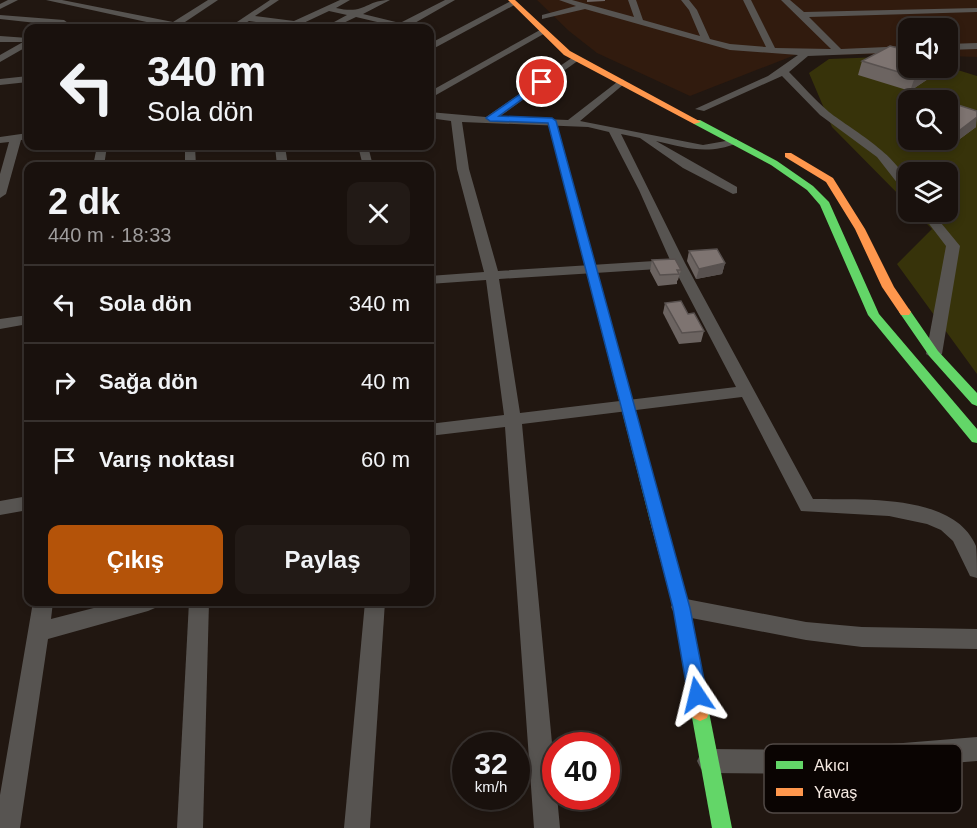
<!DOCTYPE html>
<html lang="tr">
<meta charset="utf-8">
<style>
body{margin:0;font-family:Helvetica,sans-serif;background:#221a16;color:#f1f3f6;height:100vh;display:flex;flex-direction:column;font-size:22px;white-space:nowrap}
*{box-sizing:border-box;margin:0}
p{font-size:20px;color:#9f9d9d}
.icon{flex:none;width:33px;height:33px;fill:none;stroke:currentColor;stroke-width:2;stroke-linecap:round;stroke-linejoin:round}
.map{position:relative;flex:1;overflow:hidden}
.panel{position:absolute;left:24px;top:162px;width:410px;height:444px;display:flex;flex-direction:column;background:#19110d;border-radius:12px;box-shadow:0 3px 9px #0003,0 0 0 2px #37312e}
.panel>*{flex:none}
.top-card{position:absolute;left:24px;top:24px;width:410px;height:126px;border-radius:12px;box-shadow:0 3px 9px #0003,0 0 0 2px #37312e;background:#19110d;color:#f1f3f6;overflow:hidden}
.buttons{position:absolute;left:898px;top:18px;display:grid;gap:12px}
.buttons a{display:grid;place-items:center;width:60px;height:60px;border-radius:12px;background:#19110d;box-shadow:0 3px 9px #0003,0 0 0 2px #37312e;font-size:30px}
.speed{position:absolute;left:452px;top:732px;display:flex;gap:12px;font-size:30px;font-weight:700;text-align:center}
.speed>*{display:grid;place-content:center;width:78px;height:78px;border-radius:50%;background:#19110d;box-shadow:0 3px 9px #0003,0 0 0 2px #37312e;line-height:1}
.speed small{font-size:15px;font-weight:400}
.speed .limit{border:9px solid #d22;background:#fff;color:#111}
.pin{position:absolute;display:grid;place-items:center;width:51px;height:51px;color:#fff;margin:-26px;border:3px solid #fff;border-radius:50%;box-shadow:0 2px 6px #0007}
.me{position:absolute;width:66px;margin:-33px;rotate:350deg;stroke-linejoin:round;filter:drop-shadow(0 0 4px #0008)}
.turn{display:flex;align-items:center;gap:21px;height:126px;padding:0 24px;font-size:27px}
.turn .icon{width:78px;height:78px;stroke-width:2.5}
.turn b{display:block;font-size:42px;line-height:51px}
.round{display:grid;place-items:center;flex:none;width:63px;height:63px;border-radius:12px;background:#221a16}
.overview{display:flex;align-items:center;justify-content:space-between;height:102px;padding:0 24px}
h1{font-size:36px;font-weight:800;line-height:45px}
.cta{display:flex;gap:12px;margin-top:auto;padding:12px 24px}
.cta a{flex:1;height:69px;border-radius:12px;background:#b45309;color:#fff;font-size:24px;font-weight:800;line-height:69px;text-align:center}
.cta a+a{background:#221a16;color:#f1f3f6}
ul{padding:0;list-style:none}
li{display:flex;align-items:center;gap:18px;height:78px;padding:0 24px;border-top:2px solid #37312e}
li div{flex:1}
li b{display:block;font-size:22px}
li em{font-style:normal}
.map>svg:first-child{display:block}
.built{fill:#311b0e}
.green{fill:#37330a;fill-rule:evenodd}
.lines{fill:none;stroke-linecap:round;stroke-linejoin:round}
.street{fill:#575451;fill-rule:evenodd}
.fast{fill:#63d668;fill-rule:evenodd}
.slow{fill:#ff974d;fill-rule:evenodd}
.wall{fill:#6c6461}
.shaded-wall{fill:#58514f}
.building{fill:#7e7471;stroke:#58514f;stroke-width:1.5}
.route{fill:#1a73e8;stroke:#114b97;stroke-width:1.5}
.key{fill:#0a0402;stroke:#514946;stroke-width:1.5}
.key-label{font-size:16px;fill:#f7ebe3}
</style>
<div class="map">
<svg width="977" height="828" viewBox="0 0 977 828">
<rect width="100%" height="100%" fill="#211711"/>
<!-- built -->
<path class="built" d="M 537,0 L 977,0 L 977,57 L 948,56 L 948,28 L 909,28 L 909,54 L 795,55 L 690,96 L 597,53 L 569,31 Z"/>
<!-- green -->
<path class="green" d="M 909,56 L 909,68 L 948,67 L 977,76 L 977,374 L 897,264 L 932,229 L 915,212 L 948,212 L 948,172 L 909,172 L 909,205 L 832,127 L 809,73 L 829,59 ZM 909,100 L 948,100 L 948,140 L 909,140 Z"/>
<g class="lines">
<!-- street -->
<g class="street">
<path d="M 8,0 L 18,0 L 0,9 L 0,4 Z"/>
<path d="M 46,0 L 62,0 L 173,22 L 208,0 L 218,0 L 182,24 L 194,28 L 174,28 Z"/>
<path d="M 270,0 L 279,0 L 255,16 L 294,21 L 340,0 L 350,0 L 336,8 C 366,15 365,0 390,0 L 363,14 L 400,23 L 445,0 L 455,0 L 406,28 L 393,28 L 394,26 L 356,17 L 333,28 L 323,28 L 347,15 L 329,11 L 295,27 L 249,21 L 237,28 L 228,28 Z"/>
<path d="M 559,0 L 572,0 L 634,17 L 628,0 L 636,0 L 643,20 L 700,36 L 689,10 L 681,0 L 689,0 L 697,10 L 710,39 L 730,44 L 766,47 L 743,0 L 751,0 L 775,48 L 831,49 L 781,0 L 790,0 L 804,12 L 977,8 L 977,12 L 809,17 L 841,49 L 909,46 L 909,52 L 808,56 L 789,72 C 802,85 815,100 829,112 C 853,131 909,160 909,194 L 905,193 L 877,157 L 820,115 L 782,76 L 704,111 L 695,109 L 768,76 L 798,55 L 730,50 L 585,9 L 542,19 L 542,15 L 576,6 Z"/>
<path d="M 511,1 L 518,3 L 429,51 L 429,44 Z"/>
<path d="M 0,15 L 64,20 L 68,23 L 64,26 L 0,19 Z"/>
<path d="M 540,30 L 547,32 L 429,99 L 429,92 Z"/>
<path d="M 0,36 L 28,38 L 28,46 L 0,62 L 0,55 L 23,42 L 0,42 Z"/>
<path d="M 977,43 L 977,49 L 948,50 L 948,44 Z"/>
<path d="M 576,55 L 581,58 L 579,60 L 499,117 L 568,120 L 621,79 L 624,80 L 624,84 L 580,121 L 703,145 L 737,139 L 737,143 C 709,155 685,148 656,141 L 737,187 L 737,193 L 733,194 L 683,168 L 640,138 L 621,134 L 685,263 L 813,499 C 861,500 954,493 976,546 C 977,555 977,568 977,578 L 970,576 L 953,541 L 941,530 L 927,524 L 889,516 L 801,511 L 742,397 L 522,424 L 560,828 L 534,828 L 505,427 L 429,436 L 429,424 L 504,415 L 486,280 L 429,284 L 429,276 L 484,272 L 457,169 L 451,121 L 429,118 L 429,112 L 486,117 ZM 462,122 L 588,127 L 609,132 L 639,190 L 670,260 L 498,271 L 469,169 ZM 674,268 L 736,387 L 520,413 L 499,279 Z"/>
<path d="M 28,76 L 28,82 L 0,85 L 0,79 Z"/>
<path d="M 28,133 L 28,139 L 21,140 L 6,194 L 0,198 L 0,174 L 9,142 L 0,143 L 0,137 Z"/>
<path d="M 97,146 L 107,146 L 104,166 L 93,166 Z"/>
<path d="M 185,146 L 195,146 L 196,166 L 185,166 Z"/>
<path d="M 275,146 L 285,146 L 288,166 L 277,166 Z"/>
<path d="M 358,146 L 368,146 L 373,166 L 363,166 Z"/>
<path d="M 920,212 L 932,212 L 960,246 L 942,354 L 934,359 L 926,354 L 946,246 Z"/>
<path d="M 28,315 L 28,324 L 0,329 L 0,319 Z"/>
<path d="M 28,496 L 28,510 L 0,515 L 0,501 Z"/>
<path d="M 681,598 L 806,622 L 862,627 L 977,629 L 977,649 L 862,647 L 806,640 L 681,616 L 674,613 L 671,607 L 674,601 Z"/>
<path d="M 33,602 L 53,602 L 51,619 L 117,602 L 158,602 L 155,608 L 148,611 L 48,639 L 20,828 L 0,828 L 0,795 Z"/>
<path d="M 189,602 L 209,602 L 203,828 L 177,828 Z"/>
<path d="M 365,602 L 385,602 L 370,828 L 344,828 Z"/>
<path d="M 977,737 L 977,761 L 817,774 L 709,773 L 701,769 L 697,761 L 701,753 L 709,749 L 817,750 Z"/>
</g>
<!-- fast -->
<g class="fast">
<path d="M 552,118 L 556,121 L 667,525 L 664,529 L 659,531 L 654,529 L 651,525 L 548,121 Z"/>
<path d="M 694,120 L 700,120 L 777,161 L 813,186 L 829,202 L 879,314 L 977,429 L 977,443 L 972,442 L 868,315 L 820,205 L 807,190 L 771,165 L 694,124 Z"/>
<path d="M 905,308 L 909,309 L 938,351 L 977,393 L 977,406 L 972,404 L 930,357 L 899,312 Z"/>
<path d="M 700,703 L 707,706 L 709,712 L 732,828 L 712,828 L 691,712 L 693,706 Z"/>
</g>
<!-- slow -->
<g class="slow">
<path d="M 508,0 L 515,0 L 570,51 L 701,122 L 694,124 L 564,55 Z"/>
<path d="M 785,153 L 791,153 L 833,178 L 865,229 L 894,287 L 911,312 L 909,315 L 901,315 L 882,287 L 855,229 L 826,182 L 785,157 Z"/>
<path d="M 659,519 L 664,521 L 667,525 L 689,607 L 709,712 L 707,718 L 700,721 L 693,718 L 691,712 L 673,607 L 651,525 L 654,521 Z"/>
</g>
</g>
<!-- wall -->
<g class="wall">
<path d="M 587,0 L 605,0 L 605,1 L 587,2 Z"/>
<path d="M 862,61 L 909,68 L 939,68 L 937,73 L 910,91 L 858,75 Z"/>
<path d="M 948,109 L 976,127 L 949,147 L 926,140 L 948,140 Z"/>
<path d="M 689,251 L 725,263 L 722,274 L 696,279 L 687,261 Z"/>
<path d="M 652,260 L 681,270 L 678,280 L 677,281 L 677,284 L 658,286 L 650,271 Z"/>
<path d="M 665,303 L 688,314 L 704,331 L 701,342 L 679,344 L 663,313 Z"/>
</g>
<!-- shaded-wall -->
<g class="shaded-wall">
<path d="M 930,68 L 939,68 L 937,73 L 910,91 L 915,77 Z"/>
<path d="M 977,117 L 976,127 L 949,147 L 956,133 Z"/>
<path d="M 725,263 L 722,274 L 696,279 L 699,269 Z"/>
</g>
<!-- building -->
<g class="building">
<path d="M 890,46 L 909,51 L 909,68 L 930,68 L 915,77 L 862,61 Z"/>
<path d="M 955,104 L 977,111 L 977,117 L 956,133 L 948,131 L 948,109 Z"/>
<path d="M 717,249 L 725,263 L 699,269 L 689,251 Z"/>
<path d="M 675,259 L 681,270 L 677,270 L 679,274 L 660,275 L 652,260 Z"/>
<path d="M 681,301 L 688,314 L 694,313 L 704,331 L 682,333 L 665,303 Z"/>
</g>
<!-- route -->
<path class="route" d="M 539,81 L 546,82 L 499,116 L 552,118 L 556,121 L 690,608 L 707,695 L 704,701 L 697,704 L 691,701 L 688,695 L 673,608 L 548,123 L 490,121 L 486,118 Z"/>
<!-- legend -->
<rect x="764" y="744" width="198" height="69" rx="9" class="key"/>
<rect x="776" y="761" width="27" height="8" fill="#63d668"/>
<rect x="776" y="788" width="27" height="8" fill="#ff974d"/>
<g class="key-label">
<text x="814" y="771">Akıcı</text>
<text x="814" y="798">Yavaş</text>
</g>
</svg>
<div class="buttons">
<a><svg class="icon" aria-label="sound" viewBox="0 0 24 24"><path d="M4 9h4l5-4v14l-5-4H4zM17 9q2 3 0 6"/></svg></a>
<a><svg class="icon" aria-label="search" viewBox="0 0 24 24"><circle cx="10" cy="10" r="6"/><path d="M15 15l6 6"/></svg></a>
<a><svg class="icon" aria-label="layers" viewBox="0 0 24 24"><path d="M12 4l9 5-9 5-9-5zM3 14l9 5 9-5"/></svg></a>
</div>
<div class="speed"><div>32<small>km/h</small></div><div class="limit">40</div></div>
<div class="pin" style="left:542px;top:82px;background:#d93025"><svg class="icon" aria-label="arrive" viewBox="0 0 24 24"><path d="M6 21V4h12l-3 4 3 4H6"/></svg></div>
<svg class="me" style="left:697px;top:695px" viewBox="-20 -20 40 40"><path d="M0-17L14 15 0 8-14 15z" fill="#1a73e8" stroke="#fff" stroke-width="4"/></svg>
<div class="top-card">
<div class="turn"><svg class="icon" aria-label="left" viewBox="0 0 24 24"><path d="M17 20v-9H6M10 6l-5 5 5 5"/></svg><div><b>340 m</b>Sola dön</div></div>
</div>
<section class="panel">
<div class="overview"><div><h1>2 dk</h1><p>440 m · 18:33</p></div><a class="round"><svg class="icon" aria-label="close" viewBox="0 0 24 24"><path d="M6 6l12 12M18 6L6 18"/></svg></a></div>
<ul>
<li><svg class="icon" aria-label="left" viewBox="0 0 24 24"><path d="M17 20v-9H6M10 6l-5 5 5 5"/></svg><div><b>Sola dön</b></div><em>340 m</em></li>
<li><svg class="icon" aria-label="right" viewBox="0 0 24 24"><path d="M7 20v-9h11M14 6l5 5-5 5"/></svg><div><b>Sağa dön</b></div><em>40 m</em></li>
<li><svg class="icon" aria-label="arrive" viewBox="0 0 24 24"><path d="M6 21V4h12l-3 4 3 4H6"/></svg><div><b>Varış noktası</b></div><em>60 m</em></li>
</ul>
<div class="cta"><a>Çıkış</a><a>Paylaş</a></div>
</section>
</div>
